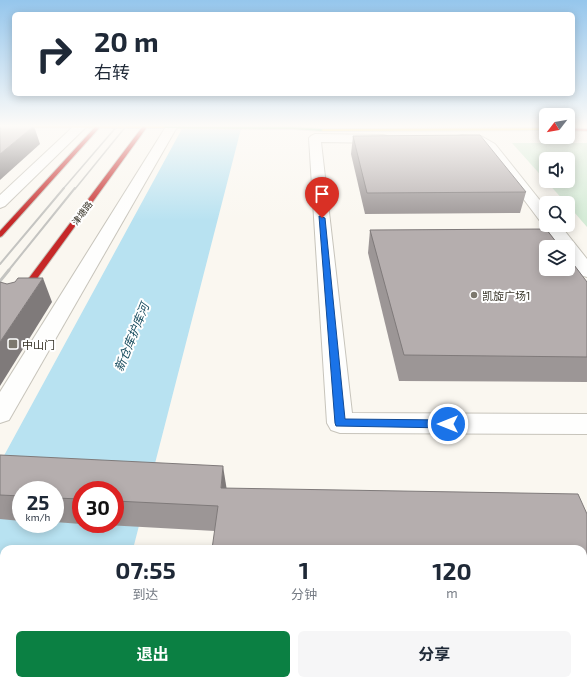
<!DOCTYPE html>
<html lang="zh">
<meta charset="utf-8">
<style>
body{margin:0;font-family:"Exo 2","Noto Sans SC",sans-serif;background:#f6f6f7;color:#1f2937;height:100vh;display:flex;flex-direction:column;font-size:15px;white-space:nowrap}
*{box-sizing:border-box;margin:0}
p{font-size:13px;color:#747a83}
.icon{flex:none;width:22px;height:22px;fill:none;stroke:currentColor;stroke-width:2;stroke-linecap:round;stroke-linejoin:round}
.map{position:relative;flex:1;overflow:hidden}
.details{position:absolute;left:0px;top:545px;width:587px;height:140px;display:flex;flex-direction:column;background:#fff;border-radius:12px 12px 0 0;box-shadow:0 2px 10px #0003}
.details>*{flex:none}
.guide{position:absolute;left:12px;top:12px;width:563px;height:84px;border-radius:6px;box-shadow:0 2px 10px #0003;background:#fff;color:#1f2937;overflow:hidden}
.needle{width:26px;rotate:239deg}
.tools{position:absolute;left:539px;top:108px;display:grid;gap:8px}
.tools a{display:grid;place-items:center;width:36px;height:36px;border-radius:6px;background:#fff;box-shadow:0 2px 10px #0003;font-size:20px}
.speed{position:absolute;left:12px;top:481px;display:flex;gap:8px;font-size:20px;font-weight:700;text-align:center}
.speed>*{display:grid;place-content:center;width:52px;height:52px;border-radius:50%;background:#fff;box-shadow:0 2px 10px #0003;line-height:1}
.speed small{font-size:10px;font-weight:400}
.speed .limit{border:6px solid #d22;background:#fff;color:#111}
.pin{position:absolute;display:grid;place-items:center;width:34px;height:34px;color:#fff;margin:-41px -17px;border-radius:50% 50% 50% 0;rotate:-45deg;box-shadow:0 0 4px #0007}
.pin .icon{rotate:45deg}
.me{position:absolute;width:44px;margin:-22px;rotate:270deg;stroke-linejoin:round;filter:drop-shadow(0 0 3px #0008)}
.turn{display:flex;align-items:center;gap:14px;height:84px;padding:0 16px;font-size:18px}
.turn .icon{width:52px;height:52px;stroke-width:2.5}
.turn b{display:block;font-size:28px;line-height:34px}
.eta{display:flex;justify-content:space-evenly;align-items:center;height:68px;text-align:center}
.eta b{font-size:24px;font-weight:700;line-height:28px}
.cta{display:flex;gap:8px;margin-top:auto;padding:8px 16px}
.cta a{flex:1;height:46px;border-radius:6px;background:#0b8043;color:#fff;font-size:16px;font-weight:700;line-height:46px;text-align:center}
.cta a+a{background:#f6f6f7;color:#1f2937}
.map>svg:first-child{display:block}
.green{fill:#d4ebd6}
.water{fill:#b8e2f1;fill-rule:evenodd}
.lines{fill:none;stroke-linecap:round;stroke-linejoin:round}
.street-casing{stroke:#c7c4bb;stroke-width:2}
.fast-casing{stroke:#c7c4bb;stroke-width:2}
.slow-casing{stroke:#c7c4bb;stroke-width:2}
.jam-casing{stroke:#c7c4bb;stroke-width:2}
.street{fill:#fefefd;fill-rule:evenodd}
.fast{fill:#4caf50;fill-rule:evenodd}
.slow{fill:#ffc107;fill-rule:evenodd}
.jam{fill:#c62828;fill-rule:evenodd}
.rail-far2{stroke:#c4c4c1;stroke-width:1.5}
.rail-far1{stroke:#c4c4c1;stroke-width:2}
.rail{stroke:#c4c4c1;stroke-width:3}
.wall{fill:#9c9696}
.shaded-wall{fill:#7f7a7a}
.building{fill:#b5aeae;stroke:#7f7a7a}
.route{fill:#1a73e8;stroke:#114b97}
.poi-dot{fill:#7c786e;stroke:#fff;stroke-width:1.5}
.labels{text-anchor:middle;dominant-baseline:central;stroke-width:4;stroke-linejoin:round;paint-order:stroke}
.far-street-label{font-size:9px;fill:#383428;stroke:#fff}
.poi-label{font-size:11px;fill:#383428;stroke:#fff;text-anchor:start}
.water-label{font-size:12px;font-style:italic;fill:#174b5d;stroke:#fff}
</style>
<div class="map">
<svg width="587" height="685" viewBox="0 0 587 685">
<rect width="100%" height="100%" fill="#faf7f0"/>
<!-- green -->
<path class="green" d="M 512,143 L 587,143 L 587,227 L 568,205 L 568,203 L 566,203 L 546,181 L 568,181 L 568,159 L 546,159 L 546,181 Z"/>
<!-- water -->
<path class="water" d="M 184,125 L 242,125 L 133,549 L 4,549 L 4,681 L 98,681 L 97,685 L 0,685 L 0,463 ZM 21,490 L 55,490 L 55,524 L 21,524 ZM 81,490 L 115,490 L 115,524 L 81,524 Z"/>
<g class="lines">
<defs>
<g id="street">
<path d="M 75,125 L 84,125 L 86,127 L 5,206 L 0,208 L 0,195 Z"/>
<path d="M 167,125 L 175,125 L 177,127 L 9,420 L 0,423 L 0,392 Z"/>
<path d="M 315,134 L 383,135 L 387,136 L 389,139 L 387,142 L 383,143 L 321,142 L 352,413 L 587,414 L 587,434 L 340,433 L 331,430 L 327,423 L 309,138 L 311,136 Z"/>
<path d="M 462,135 L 481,136 L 495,144 L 546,208 L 546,225 L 560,225 L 587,259 L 587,277 L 580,275 L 568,258 L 568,247 L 560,247 L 544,225 L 546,223 L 540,221 L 487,150 L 475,143 L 458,142 L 456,139 L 458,136 Z"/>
</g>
<g id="fast">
<path d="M 97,125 L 102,125 L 98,128 L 96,127 Z"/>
<path d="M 144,125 L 148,125 L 145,128 L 143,127 Z"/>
<path d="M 161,126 L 293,127 L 323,129 L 325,130 L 323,131 L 293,129 L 163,128 Z"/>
</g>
<g id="slow">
<path d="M 0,125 L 163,126 L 165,127 L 163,128 L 0,127 Z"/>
<path d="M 546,128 L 546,130 L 323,131 L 321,130 L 323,129 Z"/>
</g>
<g id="jam">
<path d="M 96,126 L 100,127 L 2,236 L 0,237 L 0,231 Z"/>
<path d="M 143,126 L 147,127 L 20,302 L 14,302 L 13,300 L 14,298 Z"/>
<path d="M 568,128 L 587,129 L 587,131 L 568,130 Z"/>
</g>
</defs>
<!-- street casing -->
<use href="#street" class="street-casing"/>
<!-- fast casing -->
<use href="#fast" class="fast-casing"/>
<!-- slow casing -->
<use href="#slow" class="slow-casing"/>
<!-- jam casing -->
<use href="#jam" class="jam-casing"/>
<!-- street -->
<use href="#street" class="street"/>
<!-- fast -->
<use href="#fast" class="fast"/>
<!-- slow -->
<use href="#slow" class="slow"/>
<!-- jam -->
<use href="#jam" class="jam"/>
<!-- rail-far2 -->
<g class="rail-far2">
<path d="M 63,189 L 118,125"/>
<path d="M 75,189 L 127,125"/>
</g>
<!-- rail-far1 -->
<g class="rail-far1">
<path d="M 0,264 L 64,188"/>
<path d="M 8,271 L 75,188"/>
</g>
<!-- rail -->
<path class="rail" d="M 0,281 L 9,270"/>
</g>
<!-- wall -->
<g class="wall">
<path d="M 353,136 L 526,192 L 520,213 L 365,214 L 351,154 Z"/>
<path d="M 370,230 L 587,282 L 587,382 L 399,381 L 368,253 Z"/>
<path d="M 0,455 L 226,488 L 215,531 L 88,524 L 115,524 L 115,490 L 81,490 L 81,524 L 55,522 L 55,490 L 21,490 L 21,521 L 0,519 Z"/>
</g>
<!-- shaded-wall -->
<g class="shaded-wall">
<path d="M 8,125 L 26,125 L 28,131 L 7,126 Z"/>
<path d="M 34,126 L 40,144 L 0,180 L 0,154 Z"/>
<path d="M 43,278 L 52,302 L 0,386 L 0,342 Z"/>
<path d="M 223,466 L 227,491 L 221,488 Z"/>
</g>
<!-- building -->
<g class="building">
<path d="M 0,125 L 8,125 L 7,126 L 34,126 L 0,154 L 0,129 L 1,128 L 0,128 Z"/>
<path d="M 480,135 L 526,192 L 367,193 L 353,136 Z"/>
<path d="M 546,229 L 560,247 L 546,247 L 546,269 L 568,269 L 568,257 L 587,282 L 587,357 L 404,355 L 370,230 Z"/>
<path d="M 18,278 L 43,278 L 0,342 L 0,282 L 7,284 L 15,282 Z"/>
<path d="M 0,455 L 223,466 L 221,488 L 578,494 L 587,514 L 587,685 L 192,685 L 193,681 L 583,681 L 583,549 L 212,549 L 218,506 L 115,501 L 115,490 L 81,490 L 81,499 L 55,498 L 55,490 L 21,490 L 21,496 L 0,495 Z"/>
</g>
<!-- sky -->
<linearGradient id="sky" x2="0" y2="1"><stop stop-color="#95c6ec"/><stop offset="0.57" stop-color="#fdfbf8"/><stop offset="1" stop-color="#fdfbf8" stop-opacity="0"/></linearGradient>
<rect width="587" height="221" fill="url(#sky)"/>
<!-- route -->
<path class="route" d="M 319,216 L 325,218 L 345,419 L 448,420 L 452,421 L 453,424 L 452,427 L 448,428 L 336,426 L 335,423 Z"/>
<!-- markers -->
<g class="poi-dot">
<circle cx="474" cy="295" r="4"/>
<rect x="8" y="339" width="10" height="10" rx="2"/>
</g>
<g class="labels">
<!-- far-street labels -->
<g class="far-street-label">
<text transform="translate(82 213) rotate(-53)">津塘路</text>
</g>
<!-- poi labels -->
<g class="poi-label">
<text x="482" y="295">凯旋广场1</text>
<text x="22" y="344">中山门</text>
</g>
<!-- water labels -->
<g class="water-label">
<text transform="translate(131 337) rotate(-68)">新仓库护库河</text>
</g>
</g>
</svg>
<div class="tools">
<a><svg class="needle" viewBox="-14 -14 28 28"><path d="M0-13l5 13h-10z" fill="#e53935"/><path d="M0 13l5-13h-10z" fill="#747a83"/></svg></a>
<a><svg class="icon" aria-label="sound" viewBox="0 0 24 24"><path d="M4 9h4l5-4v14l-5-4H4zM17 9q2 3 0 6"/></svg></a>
<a><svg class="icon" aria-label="search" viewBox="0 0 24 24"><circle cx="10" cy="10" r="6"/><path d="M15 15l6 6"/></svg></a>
<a><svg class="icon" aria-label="layers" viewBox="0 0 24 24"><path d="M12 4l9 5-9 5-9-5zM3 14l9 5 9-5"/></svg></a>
</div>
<div class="speed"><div>25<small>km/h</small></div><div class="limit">30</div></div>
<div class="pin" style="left:322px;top:218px;background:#d93025"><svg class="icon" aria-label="arrive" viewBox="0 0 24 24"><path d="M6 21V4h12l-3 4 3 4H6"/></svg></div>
<svg class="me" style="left:448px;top:424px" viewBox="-20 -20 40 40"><circle r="17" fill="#1a73e8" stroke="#fff" stroke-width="3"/><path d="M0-11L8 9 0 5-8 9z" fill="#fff"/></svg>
<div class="guide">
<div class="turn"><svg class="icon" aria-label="right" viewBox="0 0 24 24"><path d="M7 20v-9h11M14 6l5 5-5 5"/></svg><div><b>20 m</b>右转</div></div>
</div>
<section class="details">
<div class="eta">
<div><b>07:55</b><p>到达</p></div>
<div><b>1</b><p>分钟</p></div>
<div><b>120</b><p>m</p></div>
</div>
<div class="cta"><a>退出</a><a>分享</a></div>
</section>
</div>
